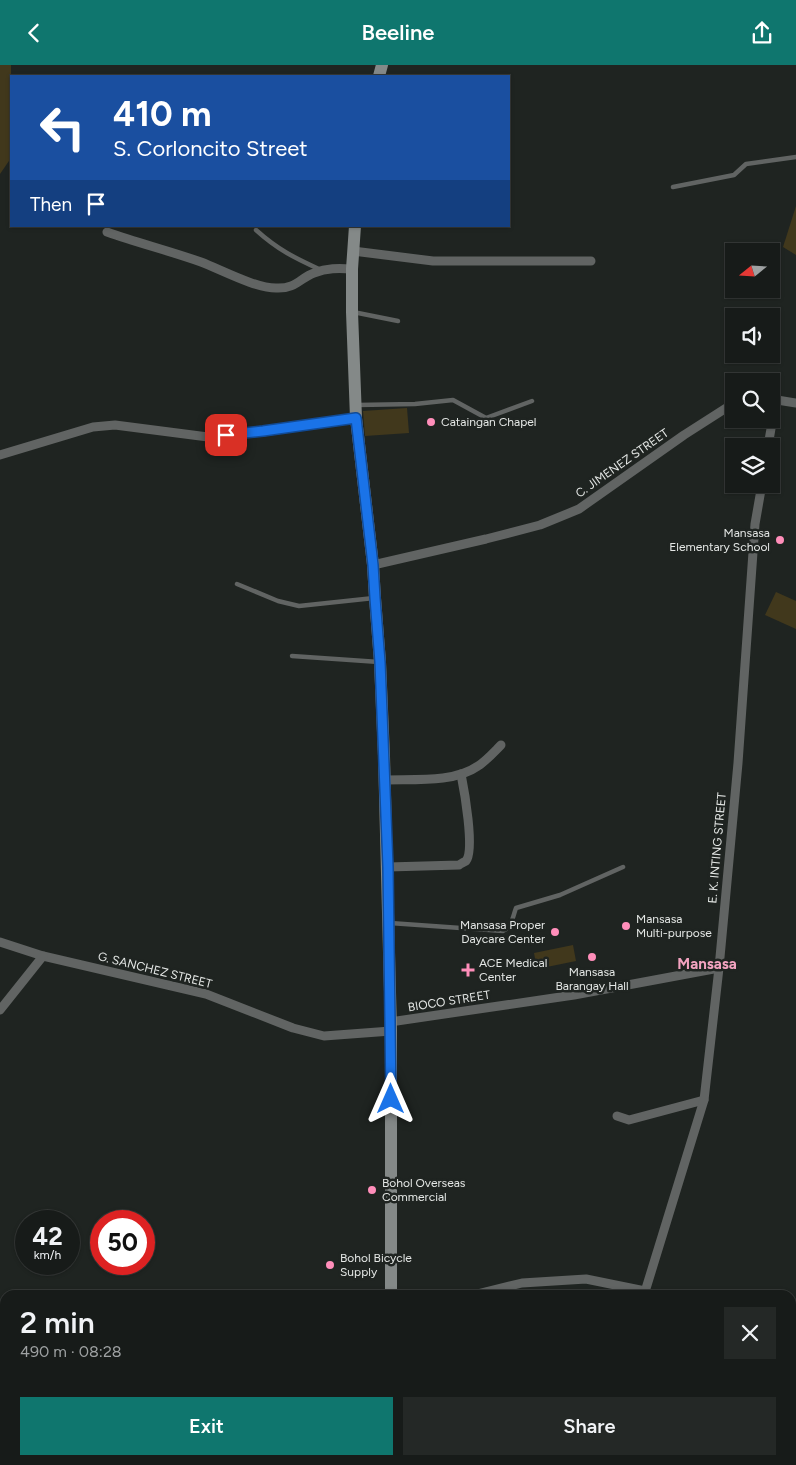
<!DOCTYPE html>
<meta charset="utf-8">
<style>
body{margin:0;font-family:Figtree,sans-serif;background:#242826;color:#f1f3f6;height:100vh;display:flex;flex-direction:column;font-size:19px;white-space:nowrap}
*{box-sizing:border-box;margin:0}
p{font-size:16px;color:#9ea1a2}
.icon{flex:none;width:28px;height:28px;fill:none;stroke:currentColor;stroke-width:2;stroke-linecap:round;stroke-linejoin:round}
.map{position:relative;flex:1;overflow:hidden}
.sheet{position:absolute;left:0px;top:1225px;width:796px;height:175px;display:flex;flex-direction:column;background:#171b19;border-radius:15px 15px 0 0;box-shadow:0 1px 4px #0004,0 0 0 1px #363938}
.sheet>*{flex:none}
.top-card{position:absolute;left:10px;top:10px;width:500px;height:152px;border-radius:0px;box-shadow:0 1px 4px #0004,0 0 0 1px #363938;background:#1a4fa0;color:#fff;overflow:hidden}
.needle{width:32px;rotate:252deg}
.buttons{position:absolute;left:725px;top:178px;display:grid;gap:10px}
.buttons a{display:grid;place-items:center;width:55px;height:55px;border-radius:0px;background:#171b19;box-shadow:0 1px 4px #0004,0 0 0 1px #363938;font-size:25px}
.speed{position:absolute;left:15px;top:1145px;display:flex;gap:10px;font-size:25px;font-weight:700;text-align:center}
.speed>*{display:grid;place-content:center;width:65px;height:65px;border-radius:50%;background:#171b19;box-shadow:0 1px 4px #0004,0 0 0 1px #363938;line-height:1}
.speed small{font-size:12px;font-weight:400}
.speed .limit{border:8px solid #d22;background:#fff;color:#111}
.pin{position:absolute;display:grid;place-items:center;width:42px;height:42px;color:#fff;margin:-21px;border-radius:10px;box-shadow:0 2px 8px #0006}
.me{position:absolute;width:55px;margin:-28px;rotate:0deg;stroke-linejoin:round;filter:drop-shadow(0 0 4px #0008)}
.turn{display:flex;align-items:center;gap:18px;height:105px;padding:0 20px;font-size:22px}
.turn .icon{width:65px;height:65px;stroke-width:2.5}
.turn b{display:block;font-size:35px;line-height:42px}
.then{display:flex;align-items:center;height:48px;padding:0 20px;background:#0003;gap:10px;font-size:19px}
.round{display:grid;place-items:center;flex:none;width:52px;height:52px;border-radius:0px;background:#242826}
.headline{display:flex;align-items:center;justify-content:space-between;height:85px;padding:0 20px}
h1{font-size:30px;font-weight:600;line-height:38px}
.cta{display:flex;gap:10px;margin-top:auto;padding:10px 20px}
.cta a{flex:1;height:58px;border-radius:0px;background:#0f766e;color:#fff;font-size:20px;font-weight:600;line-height:58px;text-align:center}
.cta a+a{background:#242826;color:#f1f3f6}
header{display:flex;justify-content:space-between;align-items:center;height:65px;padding:0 20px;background:#0f766e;color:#fff;font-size:22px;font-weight:600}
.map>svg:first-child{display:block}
.green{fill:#41381c}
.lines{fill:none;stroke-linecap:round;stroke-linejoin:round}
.service{stroke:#616463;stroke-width:4.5}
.minor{stroke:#616463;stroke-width:9}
.secondary{stroke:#848988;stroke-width:12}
.primary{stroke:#9fa6a5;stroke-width:12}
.route-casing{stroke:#114b97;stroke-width:12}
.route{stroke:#1a73e8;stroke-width:9}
.poi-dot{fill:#ff8eba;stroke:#1f2421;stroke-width:2}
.labels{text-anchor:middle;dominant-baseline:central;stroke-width:5;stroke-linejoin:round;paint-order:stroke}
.poi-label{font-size:12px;fill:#e4e7e5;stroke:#1f2421;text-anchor:start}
.street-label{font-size:12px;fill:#e4e7e5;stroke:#1f2421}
.quarter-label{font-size:15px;font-weight:bold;fill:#f3a3c0;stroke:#1f2421}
</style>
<header><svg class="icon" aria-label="back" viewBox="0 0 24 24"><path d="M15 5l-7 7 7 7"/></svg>Beeline<svg class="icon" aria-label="share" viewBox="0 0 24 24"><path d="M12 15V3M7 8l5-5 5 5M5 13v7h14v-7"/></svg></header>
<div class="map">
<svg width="796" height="1400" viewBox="0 0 796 1400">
<rect width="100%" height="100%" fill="#1f2421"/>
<!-- green -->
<g class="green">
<path d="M 0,0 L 11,0 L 11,93 L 0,109 Z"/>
<path d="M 796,141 L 796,190 L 783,182 Z"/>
<path d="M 407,343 L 409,368 L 365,371 L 363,346 Z"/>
<path d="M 776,527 L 796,536 L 796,564 L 765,550 Z"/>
<path d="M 573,880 L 576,896 L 537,904 L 534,888 Z"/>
</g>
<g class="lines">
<!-- service -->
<g class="service">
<path d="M 673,122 L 734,110 L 746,99 L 796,92"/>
<path d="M 256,165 C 278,185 295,193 321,205"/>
<path d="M 353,247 L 398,256"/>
<path d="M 357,340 L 415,339 L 453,335 L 486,353 L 532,336"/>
<path d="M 237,519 L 278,536 L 299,541 L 374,533"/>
<path d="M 292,591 L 379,597"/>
<path d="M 390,858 L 503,866 C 512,862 513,851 516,843 L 560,830 L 623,802"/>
<path d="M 113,1400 L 116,1395"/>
</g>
<!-- minor -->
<g class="minor">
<path d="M 107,167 C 138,178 170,186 201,197 C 222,205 255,223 276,223 C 296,224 300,213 314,208 C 327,203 338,203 352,204"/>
<path d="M 353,186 L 433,196 L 591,196"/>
<path d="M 771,334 L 796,338"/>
<path d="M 768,381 L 776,335"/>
<path d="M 0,390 L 93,362 L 115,360 L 208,372 L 263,367 L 356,353"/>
<path d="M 373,500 L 486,474 L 540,460 L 579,444 L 684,370 L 734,338"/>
<path d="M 385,715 C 414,714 454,718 478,701 C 486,696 494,687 501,680"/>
<path d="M 388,802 L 459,800 C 460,799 466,796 466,796 C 475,785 464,724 461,709"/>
<path d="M 0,877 L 43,891 L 206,929 L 293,963 L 324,971 L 391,966"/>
<path d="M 0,945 L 43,891"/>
<path d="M 390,957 L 574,930 L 719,903"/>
<path d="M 617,1051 L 629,1055 L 704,1035"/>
<path d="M 473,1230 L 522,1218 L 586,1214 L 645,1226"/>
<path d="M 644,1230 L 704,1035 L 719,903 L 738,698 L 755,459 L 762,419"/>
<path d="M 591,1400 L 593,1395"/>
</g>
<!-- secondary -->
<g class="secondary">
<path d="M 379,11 L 382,0"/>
<path d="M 355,161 L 352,204 L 352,247 L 356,353 L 373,500 L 375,533 L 380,597 L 384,691 L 391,966 L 391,1230"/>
<path d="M 0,1266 L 5,1269"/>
<path d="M 209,1395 L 225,1400"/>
<path d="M 395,1395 L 395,1400"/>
</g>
<!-- primary -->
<g class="primary">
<path d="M 791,1385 L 796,1372"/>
<path d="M 786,1400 L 788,1395"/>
</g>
</g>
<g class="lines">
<defs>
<path id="route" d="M 226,370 L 263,366 L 356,353 L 373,500 L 375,533 L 380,597 L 388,802 L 391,1034"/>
</defs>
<!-- route casing -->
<use href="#route" class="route-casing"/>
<!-- route -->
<use href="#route" class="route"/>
</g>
<!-- markers -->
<g class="poi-dot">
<circle cx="431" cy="357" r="5"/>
<circle cx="780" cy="475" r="5"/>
<circle cx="626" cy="861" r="5"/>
<circle cx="555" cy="867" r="5"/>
<circle cx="592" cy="892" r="5"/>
<path d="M465.5 897.5h5v5h5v5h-5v5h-5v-5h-5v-5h5z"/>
<circle cx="372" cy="1125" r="5"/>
<circle cx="330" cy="1200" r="5"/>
</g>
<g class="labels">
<!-- poi labels -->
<g class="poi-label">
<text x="441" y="357">Cataingan Chapel</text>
<text x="770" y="468" text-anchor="end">Mansasa<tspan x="770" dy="14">Elementary School</tspan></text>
<text x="636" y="854">Mansasa<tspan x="636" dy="14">Multi-purpose</tspan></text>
<text x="545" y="860" text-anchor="end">Mansasa Proper<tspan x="545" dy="14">Daycare Center</tspan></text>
<text x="479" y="898">ACE Medical<tspan x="479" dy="14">Center</tspan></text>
<text x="592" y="907" text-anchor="middle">Mansasa<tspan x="592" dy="14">Barangay Hall</tspan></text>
<text x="382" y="1118">Bohol Overseas<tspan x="382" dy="14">Commercial</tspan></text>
<text x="340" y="1193">Bohol Bicycle<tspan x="340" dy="14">Supply</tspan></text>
</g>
<!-- street labels -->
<g class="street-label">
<text transform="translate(622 398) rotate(-35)">C. JIMENEZ STREET</text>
<text transform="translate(717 783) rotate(-85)">E. K. INTING STREET</text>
<text transform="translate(155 905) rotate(14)">G. SANCHEZ STREET</text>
<text transform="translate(449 936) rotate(-9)">BIOCO STREET</text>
</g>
<!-- quarter labels -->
<g class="quarter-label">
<text x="707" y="899">Mansasa</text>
</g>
</g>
</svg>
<div class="buttons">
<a><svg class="needle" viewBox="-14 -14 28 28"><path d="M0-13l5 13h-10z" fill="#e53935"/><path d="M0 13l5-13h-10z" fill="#9ea1a2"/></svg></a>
<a><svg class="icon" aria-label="sound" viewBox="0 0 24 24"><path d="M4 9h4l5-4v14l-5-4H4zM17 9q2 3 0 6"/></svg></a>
<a><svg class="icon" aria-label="search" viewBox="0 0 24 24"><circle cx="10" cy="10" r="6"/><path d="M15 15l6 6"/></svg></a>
<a><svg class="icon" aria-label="layers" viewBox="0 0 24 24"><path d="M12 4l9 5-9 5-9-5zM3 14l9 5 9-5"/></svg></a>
</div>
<div class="speed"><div>42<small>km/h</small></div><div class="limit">50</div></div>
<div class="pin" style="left:226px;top:370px;background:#d93025"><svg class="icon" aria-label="arrive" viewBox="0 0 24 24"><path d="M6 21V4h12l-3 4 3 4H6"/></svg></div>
<svg class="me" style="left:391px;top:1034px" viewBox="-20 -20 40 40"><path d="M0-17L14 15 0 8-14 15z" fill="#1a73e8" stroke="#fff" stroke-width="4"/></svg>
<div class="top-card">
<div class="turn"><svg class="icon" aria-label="left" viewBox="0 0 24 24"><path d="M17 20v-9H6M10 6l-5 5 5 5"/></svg><div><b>410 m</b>S. Corloncito Street</div></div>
<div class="then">Then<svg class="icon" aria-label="arrive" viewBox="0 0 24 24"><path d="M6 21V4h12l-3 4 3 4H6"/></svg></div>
</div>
<section class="sheet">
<div class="headline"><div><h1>2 min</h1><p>490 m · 08:28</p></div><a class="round"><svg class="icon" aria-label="close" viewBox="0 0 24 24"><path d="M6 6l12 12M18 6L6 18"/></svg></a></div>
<div class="cta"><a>Exit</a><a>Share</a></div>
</section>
</div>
